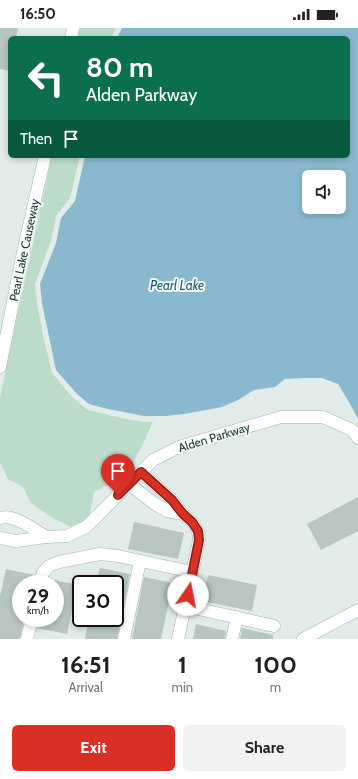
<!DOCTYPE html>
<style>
body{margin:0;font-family:Cabin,sans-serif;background:#f2f2f2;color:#222;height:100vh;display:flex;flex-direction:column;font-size:15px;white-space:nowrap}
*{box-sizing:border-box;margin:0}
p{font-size:13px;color:#767676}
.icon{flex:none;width:22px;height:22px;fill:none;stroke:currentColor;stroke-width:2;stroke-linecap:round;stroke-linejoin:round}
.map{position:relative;height:611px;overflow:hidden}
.panel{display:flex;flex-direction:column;background:#fff;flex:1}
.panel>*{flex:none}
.top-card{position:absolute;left:8px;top:8px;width:342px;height:122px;border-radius:6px;box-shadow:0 2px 6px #0003;background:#0b6e4f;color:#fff;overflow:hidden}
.buttons{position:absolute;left:302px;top:142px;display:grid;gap:8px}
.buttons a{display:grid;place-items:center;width:44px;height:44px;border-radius:6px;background:#fff;box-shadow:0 2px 6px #0003;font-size:20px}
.speed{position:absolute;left:12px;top:547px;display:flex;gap:8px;font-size:20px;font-weight:700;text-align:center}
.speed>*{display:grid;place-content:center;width:52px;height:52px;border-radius:50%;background:#fff;box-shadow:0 2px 6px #0003;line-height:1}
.speed small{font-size:10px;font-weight:400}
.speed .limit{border:2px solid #111;border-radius:6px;background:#fff;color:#111}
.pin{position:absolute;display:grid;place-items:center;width:34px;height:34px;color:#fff;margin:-41px -17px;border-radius:50% 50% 50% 0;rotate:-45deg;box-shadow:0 0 4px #0007}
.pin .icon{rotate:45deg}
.me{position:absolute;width:44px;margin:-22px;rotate:12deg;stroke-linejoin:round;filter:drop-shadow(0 0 3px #0008)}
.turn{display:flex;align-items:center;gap:14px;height:84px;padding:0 12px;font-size:18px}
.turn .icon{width:52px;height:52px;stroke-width:2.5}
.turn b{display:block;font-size:28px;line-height:34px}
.then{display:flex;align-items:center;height:38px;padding:0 12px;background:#0003;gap:8px;font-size:15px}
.eta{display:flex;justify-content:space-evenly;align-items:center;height:68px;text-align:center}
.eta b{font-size:24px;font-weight:700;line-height:28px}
.cta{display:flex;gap:8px;margin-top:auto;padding:8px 12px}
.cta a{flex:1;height:46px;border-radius:6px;background:#d93025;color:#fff;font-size:16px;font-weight:700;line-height:46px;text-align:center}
.cta a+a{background:#f2f2f2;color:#222}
.status{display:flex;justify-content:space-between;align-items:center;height:28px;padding:0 20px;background:#fff;direction:ltr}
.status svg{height:11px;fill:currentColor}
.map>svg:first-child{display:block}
.green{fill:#badcc9}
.water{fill:#8ab9cf;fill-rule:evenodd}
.building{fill:#b7c6c2}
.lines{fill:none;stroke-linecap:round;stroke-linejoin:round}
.street-casing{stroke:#a4b3b0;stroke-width:13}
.secondary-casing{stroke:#a0b7b2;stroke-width:13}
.street{stroke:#fff;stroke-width:12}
.secondary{stroke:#fff;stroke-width:12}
.route-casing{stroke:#8d1f18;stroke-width:10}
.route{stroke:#d93025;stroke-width:7}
.labels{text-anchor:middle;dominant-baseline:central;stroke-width:4;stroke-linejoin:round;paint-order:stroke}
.street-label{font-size:12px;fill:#223b39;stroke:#f1f8f6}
.water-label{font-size:13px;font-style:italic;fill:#1e5876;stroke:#f1f8f6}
</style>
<div class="status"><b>16:50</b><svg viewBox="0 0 49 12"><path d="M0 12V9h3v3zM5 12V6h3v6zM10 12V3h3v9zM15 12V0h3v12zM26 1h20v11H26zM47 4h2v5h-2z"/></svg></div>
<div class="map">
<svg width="358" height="611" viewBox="0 0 358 611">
<rect width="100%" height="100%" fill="#e1ebe8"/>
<!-- green -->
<g class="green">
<path d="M 80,0 L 116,0 L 111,10 L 77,10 Z"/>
<path d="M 52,128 L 80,128 L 70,170 L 56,188 L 51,213 L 35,256 L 37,276 L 43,307 L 52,345 L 73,370 L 88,382 L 121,390 L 143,394 L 153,394 L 141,420 L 125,448 L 94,464 L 90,486 L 83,493 L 71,499 L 51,489 L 31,475 L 23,459 L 8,451 L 0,434 L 0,370 L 17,289 Z"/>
</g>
<!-- water -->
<path class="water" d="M 122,0 L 358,0 L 358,391 L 349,374 L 338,356 L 322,350 L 305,350 L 285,351 L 275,359 L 254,362 L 238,372 L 222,379 L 184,386 L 166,388 L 144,388 L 108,381 L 89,376 L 77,366 L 56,342 L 42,275 L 40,256 L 56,215 L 61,190 L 75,173 L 85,128 L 348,128 L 348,10 L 117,10 ZM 309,149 L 339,149 L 339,179 L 309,179 Z"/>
<!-- building -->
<g class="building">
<path d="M 0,0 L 18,0 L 16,10 L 10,10 L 10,38 L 9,43 L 0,41 Z"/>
<path d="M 358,469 L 358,503 L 321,522 L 307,496 Z"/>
<path d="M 134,494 L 184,505 L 178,531 L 128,521 Z"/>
<path d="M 100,540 L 130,546 L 117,611 L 85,611 L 89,590 L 115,590 L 115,556 L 96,556 Z"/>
<path d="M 6,541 L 34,547 L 32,556 L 21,556 L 21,590 L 24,590 L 20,611 L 0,611 L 0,568 Z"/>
<path d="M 208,547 L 257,557 L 252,583 L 202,573 Z"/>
<path d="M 144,549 L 173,555 L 161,611 L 132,611 Z"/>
<path d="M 55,552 L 77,557 L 67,606 L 37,600 L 39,590 L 55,590 Z"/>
<path d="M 196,596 L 226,603 L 225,611 L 193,611 Z"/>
<path d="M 242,600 L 273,607 L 273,611 L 240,611 Z"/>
</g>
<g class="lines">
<defs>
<g id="street">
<path d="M 141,444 L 172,472 L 183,486 L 192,494 L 198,503 L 199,512 L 178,611"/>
<path d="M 129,456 L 155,476 L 167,483 L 183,486"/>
<path d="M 0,490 C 15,486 33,501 46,509"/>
<path d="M 0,510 L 16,513 L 46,509 L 67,508 L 86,499 L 153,432 L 179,419 L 281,389 L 323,389 L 352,402 L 358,410"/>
<path d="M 39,556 L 43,545 L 49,538 L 59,534 L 100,526 L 118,528 L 192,544"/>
<path d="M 185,578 L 274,598"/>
<path d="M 27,611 L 32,590"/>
<path d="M 124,611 L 140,533"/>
<path d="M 232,611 L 237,589"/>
<path d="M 303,611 L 358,582"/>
</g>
<g id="secondary">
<path d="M 71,10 L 73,0"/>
<path d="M 0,339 L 23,224 L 45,128"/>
</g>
</defs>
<!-- street casing -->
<use href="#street" class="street-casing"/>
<!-- secondary casing -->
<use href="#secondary" class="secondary-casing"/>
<!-- street -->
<use href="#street" class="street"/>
<!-- secondary -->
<use href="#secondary" class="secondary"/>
</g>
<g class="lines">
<defs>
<path id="route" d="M 118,467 L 141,444 L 172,472 L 183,486 L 192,494 L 198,503 L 199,512 L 188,567"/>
</defs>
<!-- route casing -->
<use href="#route" class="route-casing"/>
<!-- route -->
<use href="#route" class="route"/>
</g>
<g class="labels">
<!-- street labels -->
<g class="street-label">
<text transform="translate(24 222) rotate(-78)">Pearl Lake Causeway</text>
<text transform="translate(214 409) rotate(-17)">Alden Parkway</text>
</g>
<!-- water labels -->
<g class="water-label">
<text x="177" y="257">Pearl Lake</text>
</g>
</g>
</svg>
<div class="buttons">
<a><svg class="icon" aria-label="sound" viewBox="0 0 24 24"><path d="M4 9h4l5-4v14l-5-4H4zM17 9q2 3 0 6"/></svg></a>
</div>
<div class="speed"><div>29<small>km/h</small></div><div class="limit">30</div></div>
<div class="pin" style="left:118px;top:467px;background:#d93025"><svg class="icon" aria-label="arrive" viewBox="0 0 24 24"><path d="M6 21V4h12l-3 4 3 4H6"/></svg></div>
<svg class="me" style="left:188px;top:567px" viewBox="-20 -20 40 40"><circle r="19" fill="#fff"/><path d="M0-13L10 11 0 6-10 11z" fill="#d93025"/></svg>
<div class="top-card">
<div class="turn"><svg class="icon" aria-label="left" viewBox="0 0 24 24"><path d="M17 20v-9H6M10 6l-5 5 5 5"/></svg><div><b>80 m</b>Alden Parkway</div></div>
<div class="then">Then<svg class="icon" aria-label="arrive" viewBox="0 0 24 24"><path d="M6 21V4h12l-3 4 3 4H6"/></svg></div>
</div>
</div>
<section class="panel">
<div class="eta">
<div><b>16:51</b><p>Arrival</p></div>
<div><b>1</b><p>min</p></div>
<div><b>100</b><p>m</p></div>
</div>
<div class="cta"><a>Exit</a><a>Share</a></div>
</section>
